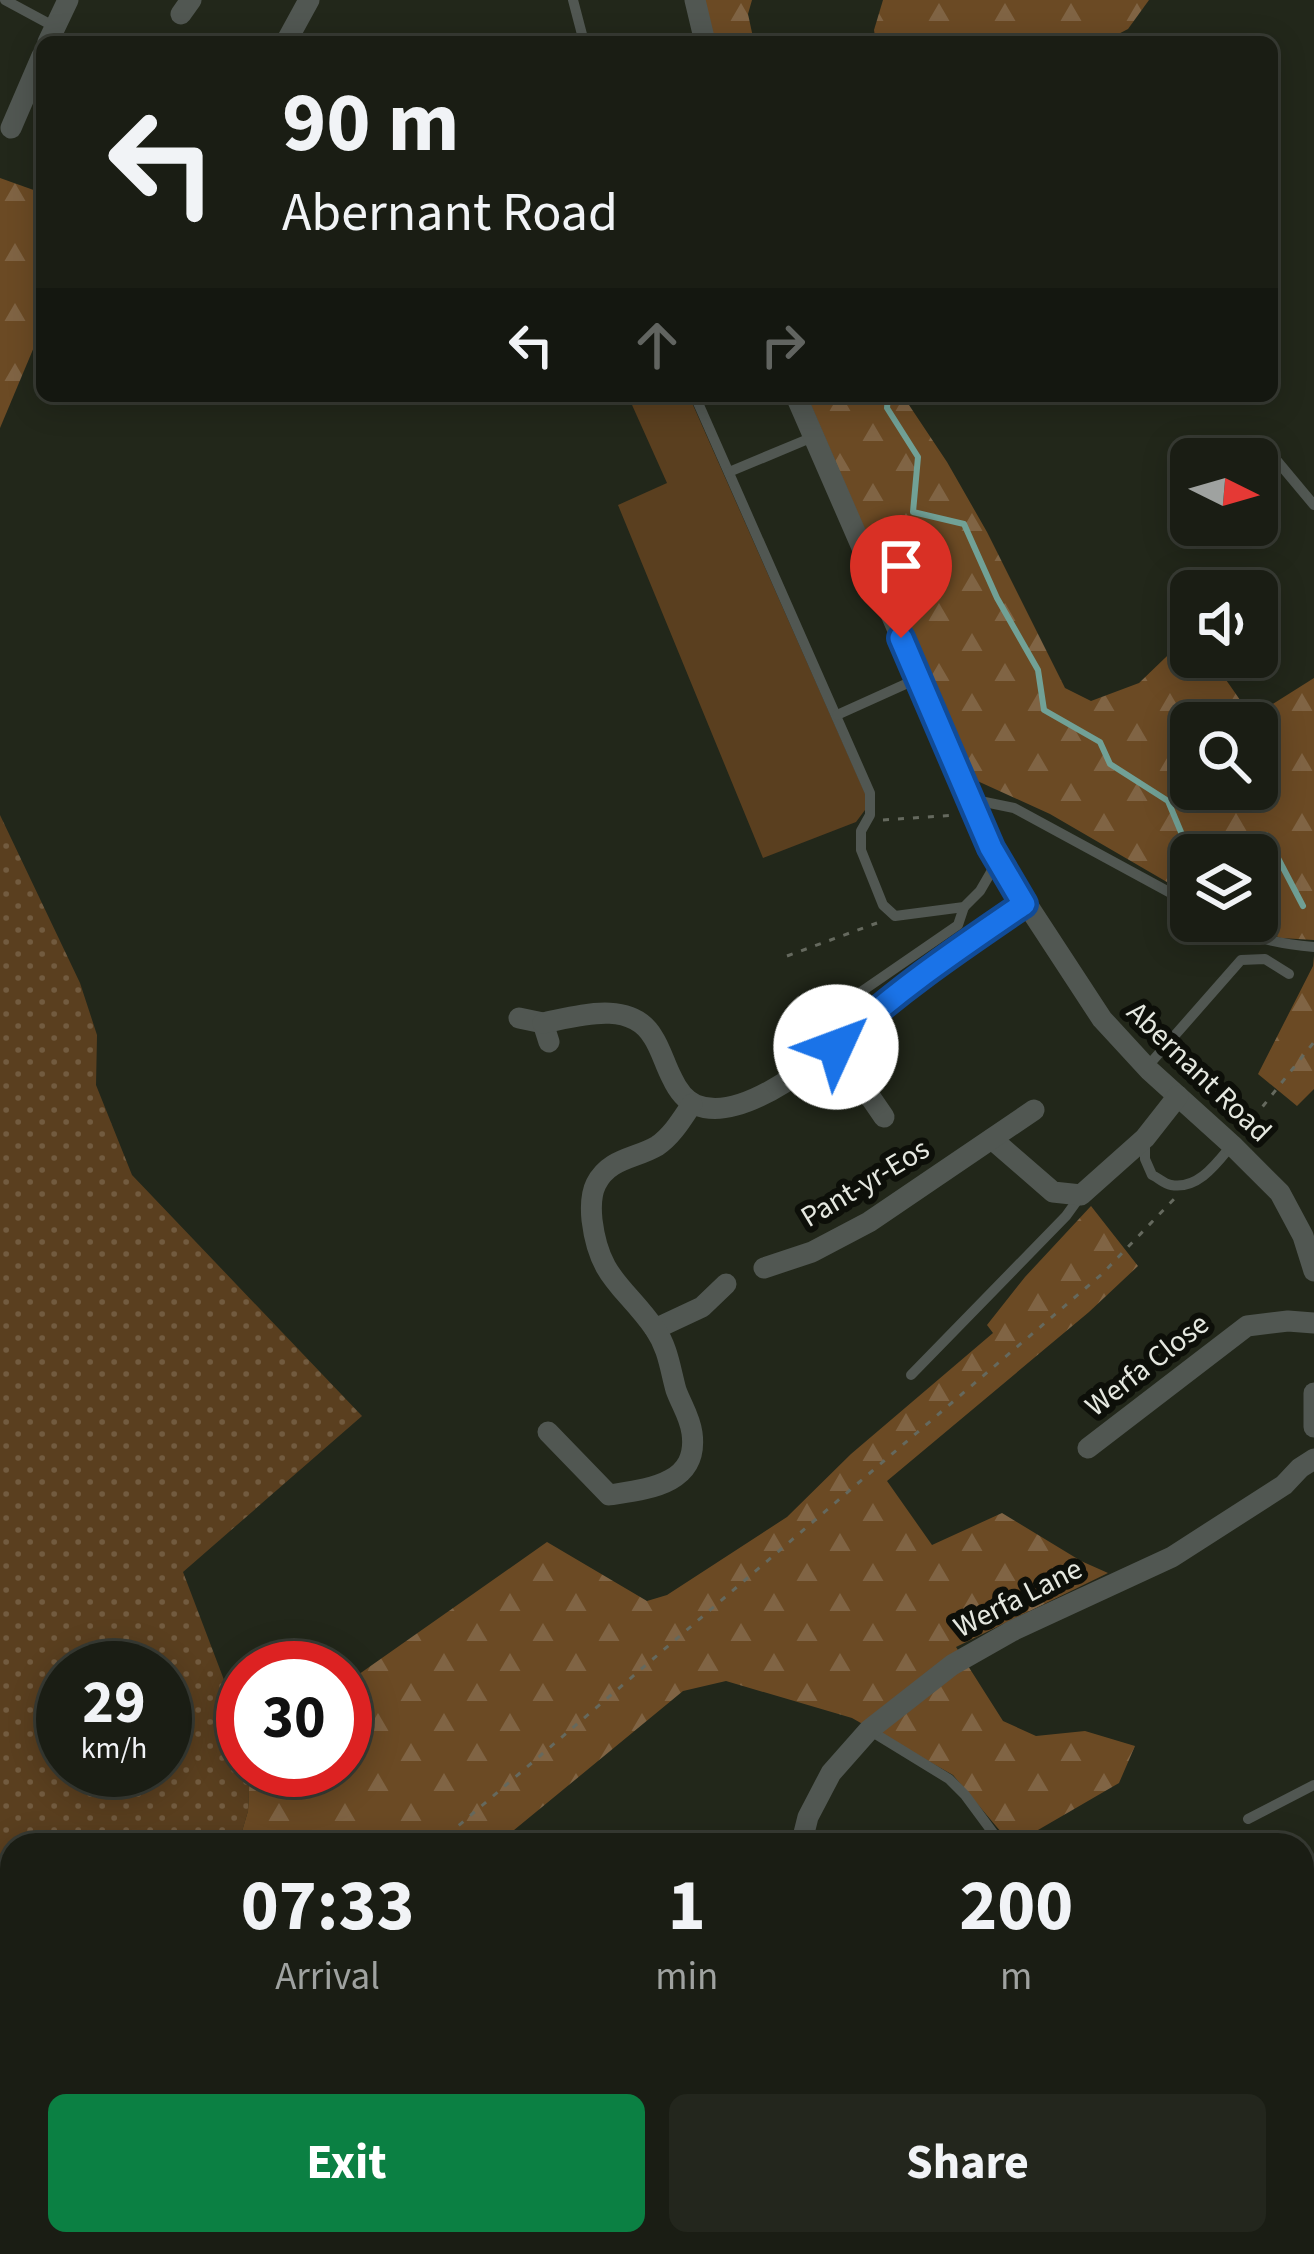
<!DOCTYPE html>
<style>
body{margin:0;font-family:"Source Sans 3",sans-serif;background:#23261d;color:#f1f3f6;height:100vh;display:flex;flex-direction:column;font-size:45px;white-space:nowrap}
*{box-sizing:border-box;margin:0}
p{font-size:39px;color:#9fa2a0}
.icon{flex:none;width:66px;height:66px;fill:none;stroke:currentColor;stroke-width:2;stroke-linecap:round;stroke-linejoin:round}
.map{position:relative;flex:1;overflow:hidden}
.sheet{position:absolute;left:0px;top:1833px;width:1314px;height:423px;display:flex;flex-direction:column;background:#1a1d14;border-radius:36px 36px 0 0;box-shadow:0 6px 30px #0003,0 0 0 3px #383b34}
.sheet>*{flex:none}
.banner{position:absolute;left:36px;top:36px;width:1242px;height:366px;border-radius:18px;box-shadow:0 6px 30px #0003,0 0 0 3px #383b34;background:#1a1d14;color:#f1f3f6;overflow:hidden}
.needle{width:78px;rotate:95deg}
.controls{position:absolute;left:1170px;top:438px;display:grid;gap:24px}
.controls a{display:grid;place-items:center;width:108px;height:108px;border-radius:18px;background:#1a1d14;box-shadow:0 6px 30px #0003,0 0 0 3px #383b34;font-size:60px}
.speed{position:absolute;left:36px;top:1641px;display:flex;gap:24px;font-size:60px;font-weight:700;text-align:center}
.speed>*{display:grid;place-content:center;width:156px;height:156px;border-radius:50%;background:#1a1d14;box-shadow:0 6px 30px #0003,0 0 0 3px #383b34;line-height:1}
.speed small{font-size:30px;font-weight:400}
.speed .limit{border:18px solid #d22;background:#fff;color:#111}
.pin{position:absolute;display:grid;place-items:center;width:102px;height:102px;color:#fff;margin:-123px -51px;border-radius:50% 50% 50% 0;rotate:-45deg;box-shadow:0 0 12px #0007}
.pin .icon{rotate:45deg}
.me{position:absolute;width:132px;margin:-66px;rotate:47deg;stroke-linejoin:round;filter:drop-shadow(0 0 9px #0008)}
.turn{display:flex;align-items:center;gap:42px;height:252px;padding:0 48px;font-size:54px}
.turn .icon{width:156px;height:156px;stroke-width:2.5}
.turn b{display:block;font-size:84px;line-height:102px}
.lanes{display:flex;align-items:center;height:114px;padding:0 48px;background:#0003;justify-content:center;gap:60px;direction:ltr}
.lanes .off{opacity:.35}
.eta{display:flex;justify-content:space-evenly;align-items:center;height:204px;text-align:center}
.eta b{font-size:72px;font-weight:700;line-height:84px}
.action{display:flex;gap:24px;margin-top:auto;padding:24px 48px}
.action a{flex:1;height:138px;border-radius:18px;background:#0b8043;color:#fff;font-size:48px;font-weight:700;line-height:138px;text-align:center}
.action a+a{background:#23261d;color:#f1f3f6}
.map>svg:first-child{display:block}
.grass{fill:url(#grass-dots);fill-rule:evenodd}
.forest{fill:url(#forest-firs);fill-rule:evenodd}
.garden{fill:#5a3f1f}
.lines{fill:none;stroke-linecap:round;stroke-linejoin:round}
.stream{stroke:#71a196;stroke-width:6}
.path{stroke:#65695e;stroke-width:3;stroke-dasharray:6 9;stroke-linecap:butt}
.lane{stroke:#515752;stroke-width:10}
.street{stroke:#515752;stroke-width:21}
.route-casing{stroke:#114b97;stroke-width:30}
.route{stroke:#1a73e8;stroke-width:21}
.labels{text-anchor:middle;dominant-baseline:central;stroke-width:12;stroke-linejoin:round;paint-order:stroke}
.street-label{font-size:30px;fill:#e5e8e0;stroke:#0d0f09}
</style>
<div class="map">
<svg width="1314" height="2254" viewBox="0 0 1314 2254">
<defs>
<pattern id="grass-dots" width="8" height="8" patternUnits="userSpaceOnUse" patternTransform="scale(3)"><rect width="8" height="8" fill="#5a3f1f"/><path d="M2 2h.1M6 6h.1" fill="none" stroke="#725b3f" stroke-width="1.8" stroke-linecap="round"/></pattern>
<pattern id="forest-firs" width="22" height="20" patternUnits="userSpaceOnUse" patternTransform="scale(3)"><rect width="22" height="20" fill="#6b4a24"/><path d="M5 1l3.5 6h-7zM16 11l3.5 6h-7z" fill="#806444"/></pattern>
</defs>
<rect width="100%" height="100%" fill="#22271a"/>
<!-- grass -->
<path class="grass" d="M 0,815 L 80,983 L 97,1035 L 96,1085 L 132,1175 L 362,1416 L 183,1572 L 243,1730 L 243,1770 L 250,1770 L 248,1811 L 238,1845 L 12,1845 L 12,2078 L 0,2087 ZM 63,1668 L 165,1668 L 165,1770 L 63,1770 Z"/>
<!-- forest -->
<g class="forest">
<path d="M 705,0 L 752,0 L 748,14 L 754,42 L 715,42 Z"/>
<path d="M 883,0 L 1149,0 L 1128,29 L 1103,42 L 876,42 L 874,30 Z"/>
<path d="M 0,178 L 42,193 L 42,328 L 0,428 Z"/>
<path d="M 807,396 L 903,396 L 947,462 L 987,532 L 1065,688 L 1091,701 L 1139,683 L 1191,633 L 1191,657 L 1210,657 L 1252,717 L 1314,678 L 1314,940 L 1281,938 L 1236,921 L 1257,921 L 1257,855 L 1191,855 L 1191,896 L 1050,814 L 973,779 ZM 1191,723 L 1257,723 L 1257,789 L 1191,789 Z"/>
<path d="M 1314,956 L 1314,1089 L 1297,1106 L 1258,1074 L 1313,966 Z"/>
<path d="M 1091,1206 L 1138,1266 L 1089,1312 L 887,1481 L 932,1545 L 1002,1513 L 1081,1561 L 1108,1573 L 956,1647 L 1003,1721 L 1036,1736 L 1085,1731 L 1135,1746 L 1119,1783 L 1012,1845 L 953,1775 L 852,1718 L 726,1681 L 683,1691 L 496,1845 L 238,1845 L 248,1811 L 250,1770 L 345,1770 L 345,1684 L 547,1542 L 647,1601 L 667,1595 L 787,1517 L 851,1454 L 993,1333 L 987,1325 L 1025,1277 Z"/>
<path d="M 12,2078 L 12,2244 L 557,2244 L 567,2254 L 0,2254 L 0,2087 Z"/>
</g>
<!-- garden -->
<path class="garden" d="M 628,396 L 689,396 L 865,793 L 865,810 L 856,822 L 763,858 L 618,505 L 667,483 Z"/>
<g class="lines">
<!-- stream -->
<g class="stream">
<path d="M 888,396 L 887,408 L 918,457 L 913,512 L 964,524 L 997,598 L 1038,670 L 1044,710 L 1100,742 L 1110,764 L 1168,801 L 1191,856"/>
<path d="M 1192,855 L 1228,834 L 1266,835 L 1303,906"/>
</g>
<!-- path -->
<g class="path">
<path d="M 883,820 L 957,815"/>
<path d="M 787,956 L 877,923"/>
<path d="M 1244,1130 L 1314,1042"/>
<path d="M 436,1845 L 1102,1274 L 1175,1198"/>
<path d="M 0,2211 L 12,2201"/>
<path d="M 1159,2244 L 1162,2254"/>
</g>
<!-- lane -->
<g class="lane">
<path d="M 5,0 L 55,27"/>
<path d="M 573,0 L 584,42"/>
<path d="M 695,396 L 870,793 L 870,815 L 861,831 L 861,850 L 883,905 L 895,916 L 964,907 L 980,891 L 998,860"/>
<path d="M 1268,450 L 1314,505"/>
<path d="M 729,472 L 813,437"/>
<path d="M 837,715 L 919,678"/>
<path d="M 975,800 L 1014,808 L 1191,904"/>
<path d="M 1220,921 C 1249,938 1281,944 1314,947"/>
<path d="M 810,1027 L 958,925 L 964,907"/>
<path d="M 1147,1067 L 1241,960 L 1265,959 L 1289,974"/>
<path d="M 1145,1142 L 1145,1159 L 1152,1175 C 1159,1178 1164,1184 1171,1185 C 1198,1190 1217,1163 1231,1146"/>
<path d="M 911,1375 L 1066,1216 L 1079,1198"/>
<path d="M 869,1730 L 949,1779 L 965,1795 L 1002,1845"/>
<path d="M 1248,1819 L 1314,1785"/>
</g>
<!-- street -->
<g class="street">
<path d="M 695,0 L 705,42"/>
<path d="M 181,14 L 191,0"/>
<path d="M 48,42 L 68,0"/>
<path d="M 286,42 L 309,0"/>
<path d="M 11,128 L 42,56"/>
<path d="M 796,396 L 998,860 L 1102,1019 L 1149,1070 L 1232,1145 L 1280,1193 L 1303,1236 L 1314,1271"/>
<path d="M 519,1018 L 543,1023 L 549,1042"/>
<path d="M 543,1023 C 578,1016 631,999 653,1037 C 661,1049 665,1065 672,1078 C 677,1089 685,1100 696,1105 C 757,1130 865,1016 911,982 C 947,954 986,929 1024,904"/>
<path d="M 836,1047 L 884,1117"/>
<path d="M 992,1139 L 1053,1192 L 1081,1195 L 1145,1138 L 1178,1096"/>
<path d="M 764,1268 L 812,1252 L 869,1222 L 1034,1110"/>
<path d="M 655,1329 L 702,1307 L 726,1284"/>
<path d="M 1314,1393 L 1314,1427"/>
<path d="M 548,1432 L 609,1495 C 647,1489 699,1485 692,1433 C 690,1417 681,1404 676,1390 C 670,1368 668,1348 655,1329 C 625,1286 599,1279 592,1220 C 591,1210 591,1194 596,1184 C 609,1158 635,1159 657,1146 C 672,1136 682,1119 692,1104"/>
<path d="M 1088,1448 L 1247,1326 L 1288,1321 L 1314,1323"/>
<path d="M 801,1845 L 808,1817 L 831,1773 L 869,1730 L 952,1665 L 1014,1630 L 1172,1557 L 1284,1485 L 1300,1468 L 1314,1459"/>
<path d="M 763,2254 L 767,2244"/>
</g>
</g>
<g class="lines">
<defs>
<path id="route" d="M 836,1047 C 894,992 958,949 1024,904 L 991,848 L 901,638"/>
</defs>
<!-- route casing -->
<use href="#route" class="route-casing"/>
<!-- route -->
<use href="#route" class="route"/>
</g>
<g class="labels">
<!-- street labels -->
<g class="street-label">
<text transform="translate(1199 1072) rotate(44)">Abernant Road</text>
<text transform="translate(865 1183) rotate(-31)">Pant-yr-Eos</text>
<text transform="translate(1147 1365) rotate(-38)">Werfa Close</text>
<text transform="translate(1018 1598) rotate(-27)">Werfa Lane</text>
</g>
</g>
</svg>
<div class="controls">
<a><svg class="needle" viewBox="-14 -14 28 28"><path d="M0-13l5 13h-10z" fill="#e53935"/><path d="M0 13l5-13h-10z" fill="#9fa2a0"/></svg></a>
<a><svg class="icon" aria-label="sound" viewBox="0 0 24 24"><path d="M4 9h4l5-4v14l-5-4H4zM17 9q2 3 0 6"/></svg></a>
<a><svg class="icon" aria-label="search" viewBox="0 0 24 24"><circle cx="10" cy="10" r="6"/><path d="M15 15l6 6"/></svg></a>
<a><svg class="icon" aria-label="layers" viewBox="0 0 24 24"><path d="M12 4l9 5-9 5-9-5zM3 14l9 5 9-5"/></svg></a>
</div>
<div class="speed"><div>29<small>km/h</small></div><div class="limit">30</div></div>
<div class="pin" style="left:901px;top:638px;background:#d93025"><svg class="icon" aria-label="arrive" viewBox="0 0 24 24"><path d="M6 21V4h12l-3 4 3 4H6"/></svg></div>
<svg class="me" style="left:836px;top:1047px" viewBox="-20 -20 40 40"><circle r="19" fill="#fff"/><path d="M0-13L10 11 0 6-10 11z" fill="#1a73e8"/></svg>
<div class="banner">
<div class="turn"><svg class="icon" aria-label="left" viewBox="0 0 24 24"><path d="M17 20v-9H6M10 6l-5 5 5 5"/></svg><div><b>90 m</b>Abernant Road</div></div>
<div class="lanes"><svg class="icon" aria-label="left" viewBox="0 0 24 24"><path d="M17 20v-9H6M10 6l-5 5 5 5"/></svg><svg class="icon off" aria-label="ahead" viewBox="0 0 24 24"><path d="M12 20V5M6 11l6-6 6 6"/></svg><svg class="icon off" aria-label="right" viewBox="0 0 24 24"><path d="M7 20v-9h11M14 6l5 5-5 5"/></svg></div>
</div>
<section class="sheet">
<div class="eta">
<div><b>07:33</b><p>Arrival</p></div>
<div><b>1</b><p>min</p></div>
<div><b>200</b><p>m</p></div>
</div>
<div class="action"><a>Exit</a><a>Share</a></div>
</section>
</div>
